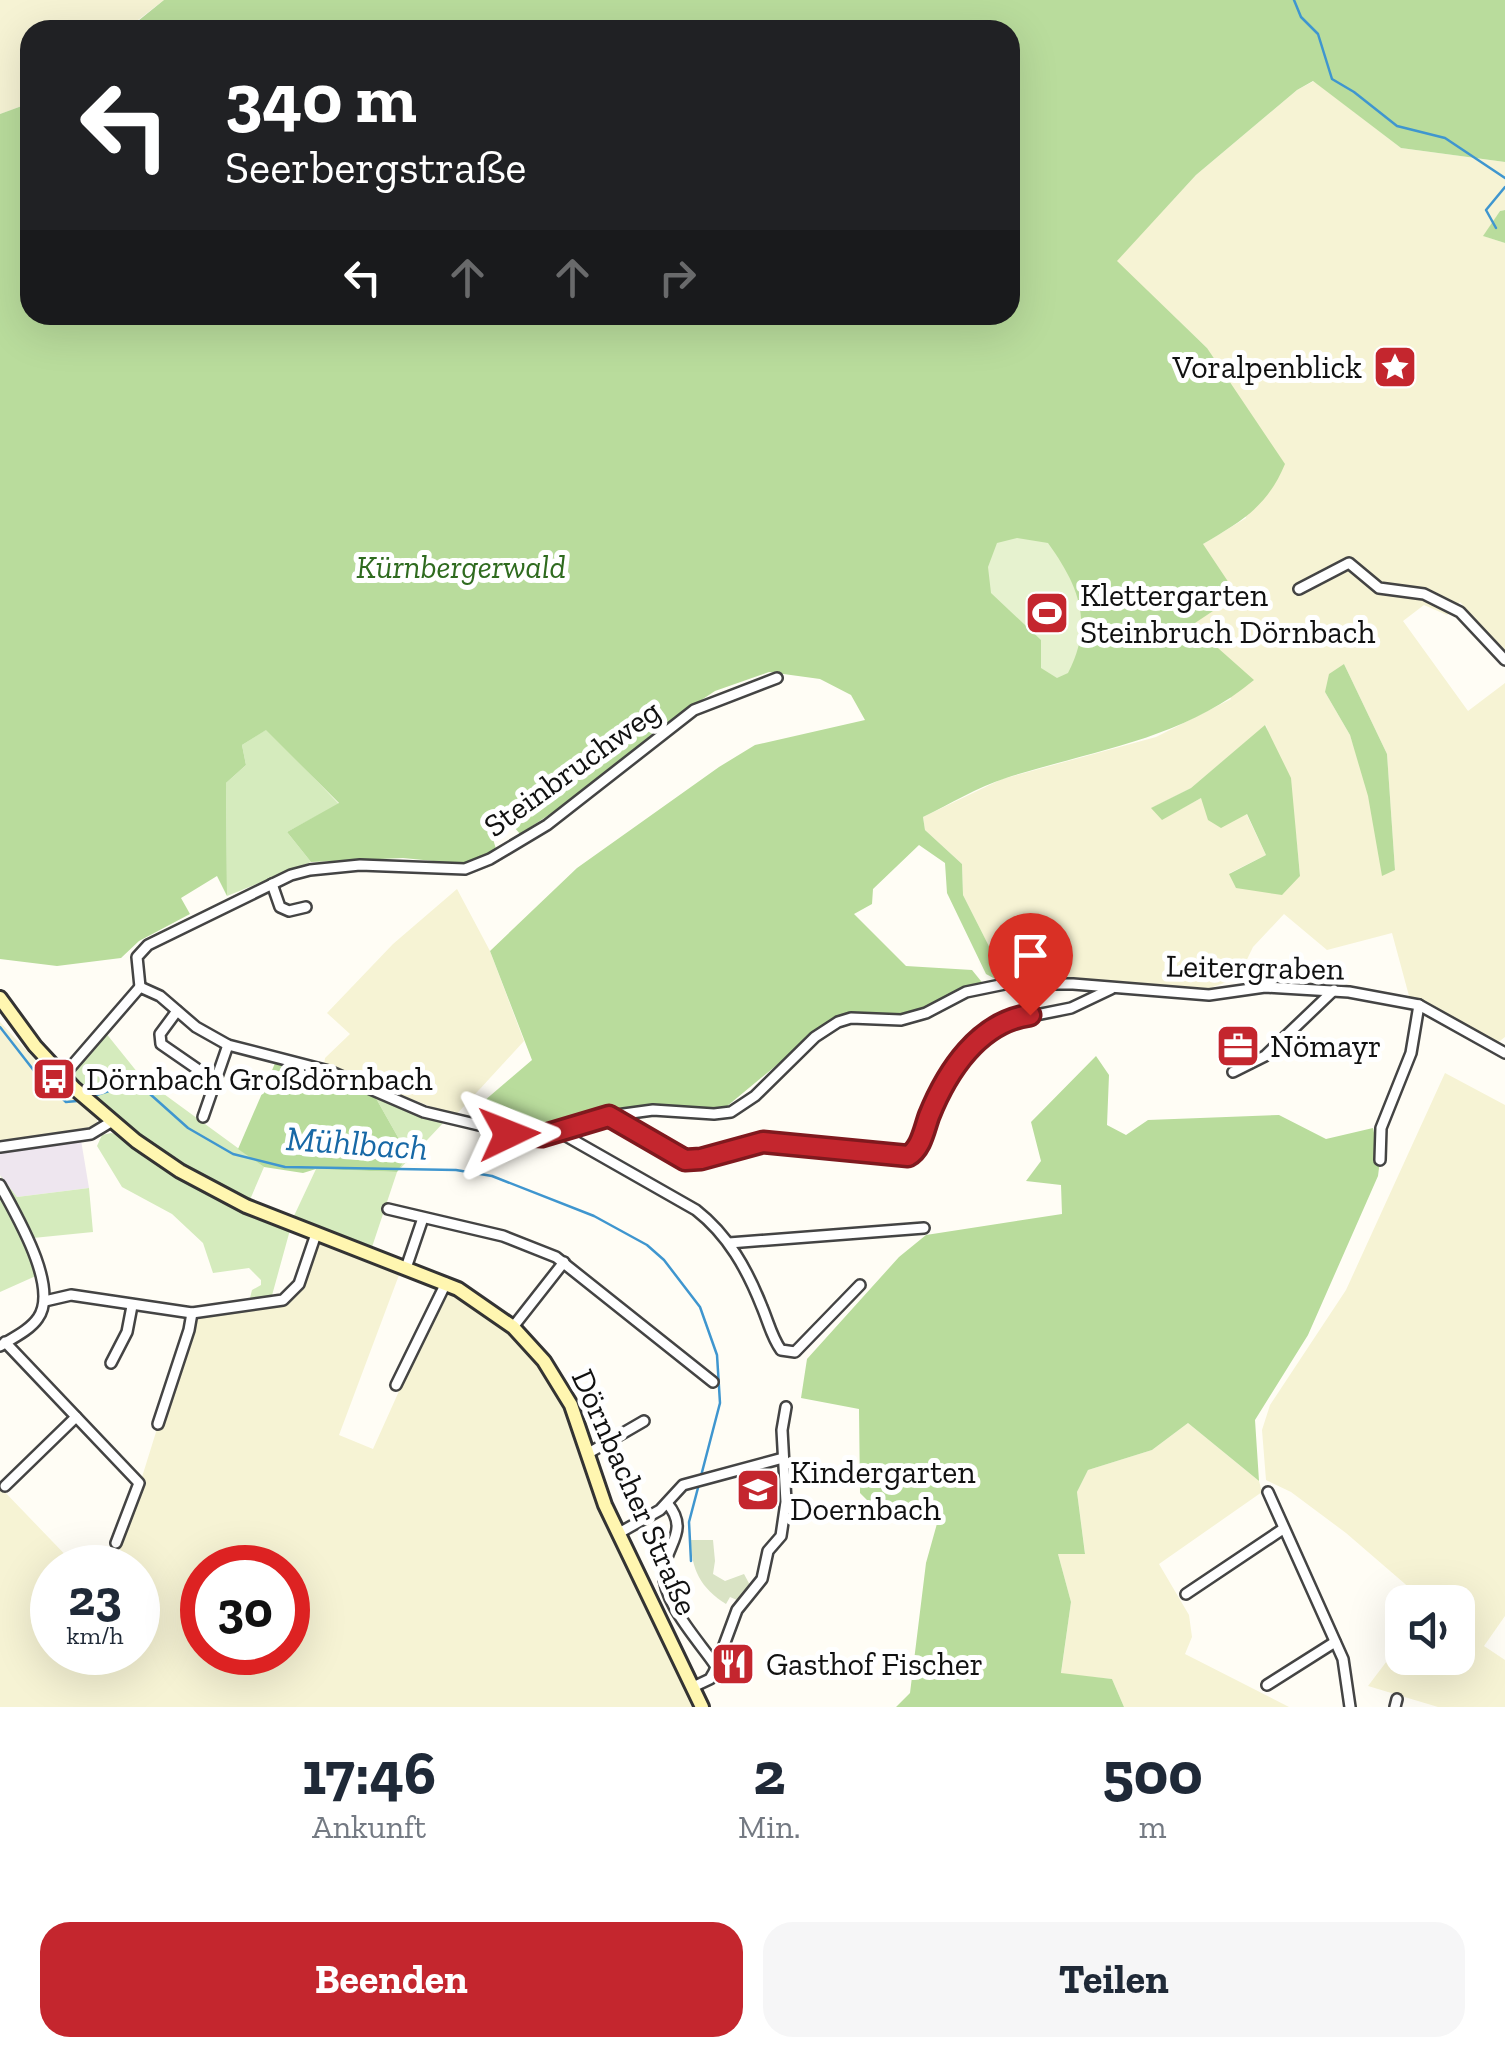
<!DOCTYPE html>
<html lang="de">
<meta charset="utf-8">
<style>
body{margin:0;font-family:"Zilla Slab",serif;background:#f6f6f7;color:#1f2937;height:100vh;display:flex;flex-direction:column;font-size:38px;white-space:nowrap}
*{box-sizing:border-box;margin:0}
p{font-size:32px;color:#747a83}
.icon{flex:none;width:55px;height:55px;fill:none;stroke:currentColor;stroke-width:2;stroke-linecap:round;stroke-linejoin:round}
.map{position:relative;height:1707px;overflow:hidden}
.details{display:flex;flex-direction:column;background:#fff;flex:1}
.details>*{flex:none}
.guide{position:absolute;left:20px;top:20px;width:1000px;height:305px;border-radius:30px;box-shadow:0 10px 40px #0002;background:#202124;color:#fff;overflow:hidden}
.buttons{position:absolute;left:1385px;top:1585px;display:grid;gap:20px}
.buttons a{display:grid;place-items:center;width:90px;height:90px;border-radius:20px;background:#fff;box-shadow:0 10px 40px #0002;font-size:50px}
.speed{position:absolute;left:30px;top:1545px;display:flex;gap:20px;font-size:50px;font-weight:700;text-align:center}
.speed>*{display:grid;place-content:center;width:130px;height:130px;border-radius:50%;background:#fff;box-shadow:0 10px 40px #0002;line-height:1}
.speed small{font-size:25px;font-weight:400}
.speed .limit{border:15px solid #d22;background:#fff;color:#111}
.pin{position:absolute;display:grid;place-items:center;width:85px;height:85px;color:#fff;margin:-102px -42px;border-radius:50% 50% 50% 0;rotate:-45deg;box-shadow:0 0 10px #0007}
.pin .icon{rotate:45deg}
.me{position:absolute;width:110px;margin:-55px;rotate:88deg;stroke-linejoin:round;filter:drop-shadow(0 0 8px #0008)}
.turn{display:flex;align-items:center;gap:35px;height:210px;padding:0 40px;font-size:45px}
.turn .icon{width:130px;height:130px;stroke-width:2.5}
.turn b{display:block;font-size:70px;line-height:85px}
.lanes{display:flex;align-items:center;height:95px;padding:0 40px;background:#0003;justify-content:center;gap:50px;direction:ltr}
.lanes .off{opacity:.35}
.eta{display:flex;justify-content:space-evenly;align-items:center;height:170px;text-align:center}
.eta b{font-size:60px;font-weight:700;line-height:70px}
.primary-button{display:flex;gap:20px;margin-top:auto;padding:20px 40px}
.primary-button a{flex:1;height:115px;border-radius:30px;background:#c4262e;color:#fff;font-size:40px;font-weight:700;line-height:115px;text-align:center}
.primary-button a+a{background:#f6f6f7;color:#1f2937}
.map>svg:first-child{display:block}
.industrial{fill:#eee6ef}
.farmland{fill:#f6f3d4;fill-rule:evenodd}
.green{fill:#d5ebbd}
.forest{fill:#b9dc9c}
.cemetery{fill:#d9e3c4}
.pitch{fill:#e6f2cf}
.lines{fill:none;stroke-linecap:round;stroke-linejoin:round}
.stream{stroke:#3f96cf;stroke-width:2.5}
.street-casing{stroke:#444;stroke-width:14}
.secondary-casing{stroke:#333;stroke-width:18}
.street{stroke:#fff;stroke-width:9}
.secondary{stroke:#fff6b0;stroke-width:12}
.route-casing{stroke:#7f191e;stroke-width:25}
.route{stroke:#c4262e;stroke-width:18}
.labels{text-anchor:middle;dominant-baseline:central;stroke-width:10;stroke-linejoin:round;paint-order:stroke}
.poi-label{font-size:32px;fill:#111;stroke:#fff;text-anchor:start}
.park-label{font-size:32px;font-style:italic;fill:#2f6b1f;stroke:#fff}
.street-label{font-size:32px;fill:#111;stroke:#fff}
.water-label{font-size:35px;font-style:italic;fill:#1768a6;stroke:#fff}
</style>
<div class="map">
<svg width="1505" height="1707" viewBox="0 0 1505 1707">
<rect width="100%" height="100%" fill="#fffdf5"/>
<!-- industrial -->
<path class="industrial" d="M 81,1140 L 89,1188 L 17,1197 L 0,1175 L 0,1152 Z"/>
<!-- farmland -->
<g class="farmland">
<path d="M 0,0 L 164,0 L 138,20 L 140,30 L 30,30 L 30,103 L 0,114 Z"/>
<path d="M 1314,81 L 1401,148 L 1505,162 L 1505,210 L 1500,211 L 1484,236 L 1505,243 L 1505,652 L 1460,602 L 1447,615 L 1424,605 L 1403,621 L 1468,711 L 1505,683 L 1505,1037 L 1488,1050 L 1412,1007 L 1392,933 L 1327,950 L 1284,914 L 1253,947 L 1238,978 L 1207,989 L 1151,988 L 1089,980 L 1047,981 L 1046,977 L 1002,973 L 963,895 L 962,864 L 925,830 L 923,817 L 1002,779 L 1156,737 L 1231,699 L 1191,625 L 1203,544 L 1246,518 L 1207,348 L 1116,261 L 1196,175 L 1297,90 ZM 1344,664 L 1387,754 L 1395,870 L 1350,735 L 1325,692 ZM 1266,725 L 1296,835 L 1300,875 L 1237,888 L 1230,873 L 1266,855 L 1246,813 L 1201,798 L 1162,819 L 1152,808 L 1191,788 Z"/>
<path d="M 457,889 L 490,951 L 524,1041 L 455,1116 L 324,1065 L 325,1058 L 350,1034 L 327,1013 L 393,944 Z"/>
<path d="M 0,1022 L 61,1088 L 97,1117 L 97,1126 L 0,1142 Z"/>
<path d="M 1445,1073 L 1505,1105 L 1505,1616 L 1484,1646 L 1505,1660 L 1505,1707 L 1438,1707 L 1368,1686 L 1402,1641 L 1402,1658 L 1458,1658 L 1458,1602 L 1426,1602 L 1346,1533 L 1291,1492 L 1266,1480 L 1262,1430 L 1270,1405 L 1346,1290 Z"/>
<path d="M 318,1235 L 402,1267 L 339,1435 L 373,1449 L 444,1291 L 449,1289 L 510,1330 L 554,1384 L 575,1426 L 594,1497 L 632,1560 L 699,1707 L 0,1707 L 0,1487 L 77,1567 L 52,1568 L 52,1652 L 138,1652 L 138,1568 L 114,1567 L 194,1310 L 287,1301 ZM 202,1568 L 288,1568 L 288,1652 L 202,1652 Z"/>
<path d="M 1188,1423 L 1259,1481 L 1262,1492 L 1159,1564 L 1189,1615 L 1192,1637 L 1185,1654 L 1289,1707 L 1124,1707 L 1112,1679 L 1061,1674 L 1071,1602 L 1058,1554 L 1085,1553 L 1077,1492 L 1088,1470 L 1152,1450 Z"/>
</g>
<!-- green -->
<g class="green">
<path d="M 267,729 L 339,804 L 287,832 L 311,862 L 227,896 L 226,783 L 246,765 L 242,745 Z"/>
<path d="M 105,1032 L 142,1078 L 264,1167 L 249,1202 C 184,1169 119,1131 72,1076 Z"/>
<path d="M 373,1093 L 391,1104 L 444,1122 L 397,1172 L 371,1250 L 293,1218 L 316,1169 L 397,1172 L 408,1155 Z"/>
<path d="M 111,1133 L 120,1135 L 290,1230 L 271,1299 L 249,1302 L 252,1290 L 261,1285 L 261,1280 L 249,1268 L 213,1273 L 203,1243 L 172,1214 L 122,1187 L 97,1146 L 102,1135 Z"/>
<path d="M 0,1175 L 17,1197 L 89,1188 L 93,1232 L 33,1238 Z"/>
<path d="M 0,1191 L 24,1235 L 38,1275 L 0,1292 Z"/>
</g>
<!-- forest -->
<g class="forest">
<path d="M 164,0 L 1505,0 L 1505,162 L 1401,148 L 1313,81 L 1297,90 L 1196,175 L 1117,261 L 1207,348 L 1285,464 C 1267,507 1242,521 1203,544 L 1237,595 L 1192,625 L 1254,680 C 1182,740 1093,750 1006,778 C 978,787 950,804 923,817 L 925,830 L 962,864 L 963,895 L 1002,972 L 1046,977 L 1047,981 L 999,981 L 986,974 L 947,893 L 945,863 L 919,845 L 873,889 L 872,904 L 854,914 L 906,966 L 972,970 L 985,986 L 913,1014 L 894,1017 L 859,1013 L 831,1020 L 726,1107 L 716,1109 L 644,1105 L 552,1127 L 519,1128 L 470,1113 L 532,1060 L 490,951 L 577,868 L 719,767 L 755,745 L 865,720 L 851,695 L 820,679 L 769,672 L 715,691 L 656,730 L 603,779 L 520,834 L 504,815 L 488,822 L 496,849 L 464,864 L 403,858 L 311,862 L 287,832 L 339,803 L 266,730 L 242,745 L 246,765 L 226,783 L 227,896 L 217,876 L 181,898 L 190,914 L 139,941 L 121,958 L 57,966 L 0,959 L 0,114 L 30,103 L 30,315 L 1010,315 L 1010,30 L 140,30 L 138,21 Z"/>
<path d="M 1505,210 L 1505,243 L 1483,236 L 1500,211 Z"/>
<path d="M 1344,664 L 1387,754 L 1395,870 L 1382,876 L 1368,796 L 1350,735 L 1325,692 L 1329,674 Z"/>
<path d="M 1265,725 L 1291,778 L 1300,876 L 1282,895 L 1236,888 L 1229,874 L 1266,855 L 1247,814 L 1221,828 L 1208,820 L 1201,798 L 1162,820 L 1151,808 L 1191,788 Z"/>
<path d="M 1096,1056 L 1109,1075 L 1107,1125 L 1126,1135 L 1148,1120 L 1279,1115 L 1326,1139 L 1373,1128 L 1380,1160 L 1378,1176 L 1308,1335 L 1255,1420 L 1259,1481 L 1188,1423 L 1152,1450 L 1088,1470 L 1077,1492 L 1085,1554 L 1058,1554 L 1071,1602 L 1061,1673 L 1112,1679 L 1124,1707 L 896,1707 L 910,1693 L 926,1563 L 938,1520 L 874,1507 L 860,1493 L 859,1409 L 801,1398 L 807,1359 L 899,1257 L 926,1235 L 1062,1214 L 1061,1185 L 1026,1181 L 1041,1161 L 1031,1122 Z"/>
<path d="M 276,1061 L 373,1093 L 408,1155 L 397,1172 L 316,1169 L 303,1173 L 264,1167 L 238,1149 Z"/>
</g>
<!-- cemetery -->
<path class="cemetery" d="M 691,1540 L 713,1540 L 715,1561 L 713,1574 L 725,1581 L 744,1574 L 751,1587 L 746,1597 L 737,1600 L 730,1597 L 726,1604 C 701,1588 691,1570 691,1540 Z"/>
<!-- pitch -->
<path class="pitch" d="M 1017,538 L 1048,543 C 1079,586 1094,623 1068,673 L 1057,678 L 1041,668 L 1041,640 L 991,593 L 988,567 L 997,543 Z"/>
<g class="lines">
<!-- stream -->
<g class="stream">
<path d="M 1294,0 L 1301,17 L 1318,34 L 1332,79 L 1354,92 L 1397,126 L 1445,138 L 1505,178"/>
<path d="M 1496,228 L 1486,210 L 1505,187"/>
<path d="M 0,1027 L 35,1072 L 66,1102 L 77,1101"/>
<path d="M 93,1096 L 125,1086 L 150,1094 L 188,1128 L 233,1154 L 285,1167 L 456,1170 L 492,1176 L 594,1216 L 647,1245 L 664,1260 L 700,1307 L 717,1355 L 720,1403 L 701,1476"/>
<path d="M 691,1561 L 689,1522 L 699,1484"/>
</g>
<defs>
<g id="street">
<path d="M 1299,589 L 1349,563 L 1379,588 L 1424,594 L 1460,612 L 1505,660"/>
<path d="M 272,884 L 280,907 L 289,911 L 306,907"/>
<path d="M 140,987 L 137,957 L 148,945 L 291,875 L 310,870 L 360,865 L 465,869 L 490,859 L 547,825 L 694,710 L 777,678"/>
<path d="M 177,1011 L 160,1034 L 161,1044 L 216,1082"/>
<path d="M 1233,1072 L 1265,1056 L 1334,990"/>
<path d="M 63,1076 L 140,987 L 160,996 L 196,1027 L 228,1045 L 329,1071 L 424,1112 L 530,1137 L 559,1132 L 609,1116 L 685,1160 L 701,1159 L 763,1142 L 908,1156 L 916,1151 L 942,1086 L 957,1062 L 974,1045 L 1006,1021 L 1071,1008 L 1111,989"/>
<path d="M 609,1116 L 653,1110 L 714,1114 L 731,1112 L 755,1096 L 815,1037 L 838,1022 L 851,1018 L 901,1020 L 926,1013 L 966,992 L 1005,984 L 1073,984 L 1209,995 L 1265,987 L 1349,992 L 1419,1005 L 1505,1053"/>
<path d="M 203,1117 L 228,1045"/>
<path d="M 559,1132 L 696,1210 C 728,1235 747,1269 762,1307 C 768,1321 772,1338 781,1350 L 795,1352 L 860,1285"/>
<path d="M 0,1147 L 91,1134 L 111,1122"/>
<path d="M 1380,1160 L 1381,1128 L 1411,1053 L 1419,1005"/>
<path d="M 0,1185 C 15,1213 60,1287 38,1318 C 30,1330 13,1338 0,1346"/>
<path d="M 388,1209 L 503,1236 L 556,1257 L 713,1382"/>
<path d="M 729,1243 L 924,1228"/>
<path d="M 406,1268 L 423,1218"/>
<path d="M 45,1301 L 71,1295 L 192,1313 L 283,1300 L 299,1284 L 316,1234"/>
<path d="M 513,1327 L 564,1262"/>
<path d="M 5,1342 L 139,1483 L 116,1543"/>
<path d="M 111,1363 L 127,1332 L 132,1306"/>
<path d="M 396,1385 L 446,1283"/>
<path d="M 158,1424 L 189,1330 L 192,1313"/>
<path d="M 587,1454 L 644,1421"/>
<path d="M 5,1486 L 76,1417"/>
<path d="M 1268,1492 L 1343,1659 L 1350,1707"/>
<path d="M 667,1503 C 690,1530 667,1544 664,1569 C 660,1601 700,1642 715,1665"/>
<path d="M 619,1533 L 660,1510 L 683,1485 L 783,1458"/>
<path d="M 1186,1594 L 1283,1529"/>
<path d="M 1267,1685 L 1335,1642"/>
<path d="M 693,1687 L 710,1679 L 714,1672 L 737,1610 L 762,1579 L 768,1551 L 781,1536 L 786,1502 L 782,1430 L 786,1407"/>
<path d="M 1395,1707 L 1397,1699"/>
</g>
<path id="secondary" d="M 0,998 L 35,1046 L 74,1088 L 136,1141 L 180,1171 L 246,1206 L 458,1289 L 513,1327 L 544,1361 L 571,1405 L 605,1505 L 702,1707"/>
</defs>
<!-- street casing -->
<use href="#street" class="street-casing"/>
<!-- secondary casing -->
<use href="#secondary" class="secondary-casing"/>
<!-- street -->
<use href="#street" class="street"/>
<!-- secondary -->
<use href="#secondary" class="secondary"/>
</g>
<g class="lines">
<defs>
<path id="route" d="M 509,1134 L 542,1136 L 609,1116 L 685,1160 L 701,1159 L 763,1142 L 908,1156 C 921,1149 924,1130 929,1116 C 947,1071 979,1022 1030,1015"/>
</defs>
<!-- route casing -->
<use href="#route" class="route-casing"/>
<!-- route -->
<use href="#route" class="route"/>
</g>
<!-- icons -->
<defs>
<symbol id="sight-square" viewBox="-11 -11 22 22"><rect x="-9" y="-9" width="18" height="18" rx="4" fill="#c4262e" stroke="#fff"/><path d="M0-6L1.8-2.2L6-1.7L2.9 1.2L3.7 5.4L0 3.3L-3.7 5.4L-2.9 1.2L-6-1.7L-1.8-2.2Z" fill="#fff"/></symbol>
<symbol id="stadium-square" viewBox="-11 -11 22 22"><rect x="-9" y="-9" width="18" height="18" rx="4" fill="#c4262e" stroke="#fff"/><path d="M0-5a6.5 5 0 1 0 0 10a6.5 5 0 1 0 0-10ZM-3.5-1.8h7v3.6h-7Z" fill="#fff"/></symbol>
<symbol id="office-square" viewBox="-11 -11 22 22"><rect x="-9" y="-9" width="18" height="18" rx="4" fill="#c4262e" stroke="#fff"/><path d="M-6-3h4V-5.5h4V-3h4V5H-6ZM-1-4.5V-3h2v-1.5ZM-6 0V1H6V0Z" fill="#fff"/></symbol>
<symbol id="bus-square" viewBox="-11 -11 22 22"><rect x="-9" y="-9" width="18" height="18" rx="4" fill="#c4262e" stroke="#fff"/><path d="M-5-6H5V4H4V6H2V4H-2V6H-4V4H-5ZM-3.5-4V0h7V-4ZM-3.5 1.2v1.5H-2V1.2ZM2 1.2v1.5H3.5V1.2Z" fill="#fff"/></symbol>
<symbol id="school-square" viewBox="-11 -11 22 22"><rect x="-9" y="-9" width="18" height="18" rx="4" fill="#c4262e" stroke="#fff"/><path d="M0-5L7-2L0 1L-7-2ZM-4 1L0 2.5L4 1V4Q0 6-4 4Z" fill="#fff"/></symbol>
<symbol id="restaurant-square" viewBox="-11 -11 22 22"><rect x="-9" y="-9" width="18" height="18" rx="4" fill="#c4262e" stroke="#fff"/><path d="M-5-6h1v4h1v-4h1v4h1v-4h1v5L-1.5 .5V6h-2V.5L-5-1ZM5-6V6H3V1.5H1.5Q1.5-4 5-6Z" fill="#fff"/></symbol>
</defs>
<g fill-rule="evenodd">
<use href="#sight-square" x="1370" y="342" width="50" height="50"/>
<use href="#stadium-square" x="1022" y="588" width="50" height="50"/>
<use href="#office-square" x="1213" y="1021" width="50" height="50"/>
<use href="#bus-square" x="29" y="1054" width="50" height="50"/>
<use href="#school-square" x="733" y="1465" width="50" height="50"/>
<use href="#restaurant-square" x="708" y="1639" width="50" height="50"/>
</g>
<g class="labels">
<!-- poi labels -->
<g class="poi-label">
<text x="1362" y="367" text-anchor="end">Voralpenblick</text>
<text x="1080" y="595">Klettergarten<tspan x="1080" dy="37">Steinbruch Dörnbach</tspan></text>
<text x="1270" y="1046">Nömayr</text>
<text x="86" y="1079">Dörnbach Großdörnbach</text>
<text x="790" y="1472">Kindergarten<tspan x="790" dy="37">Doernbach</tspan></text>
<text x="766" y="1664">Gasthof Fischer</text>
</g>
<!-- park labels -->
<g class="park-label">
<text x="461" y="567">Kürnbergerwald</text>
</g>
<!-- street labels -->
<g class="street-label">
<text transform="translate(572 768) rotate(-36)">Steinbruchweg</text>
<text transform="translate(1255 967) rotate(1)">Leitergraben</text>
<text transform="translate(635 1492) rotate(66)">Dörnbacher Straße</text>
</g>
<!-- water labels -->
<g class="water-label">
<text transform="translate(357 1143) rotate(4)">Mühlbach</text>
</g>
</g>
</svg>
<div class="buttons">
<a><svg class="icon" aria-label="sound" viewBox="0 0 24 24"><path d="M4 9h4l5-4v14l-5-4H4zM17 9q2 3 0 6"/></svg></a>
</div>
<div class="speed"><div>23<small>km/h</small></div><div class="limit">30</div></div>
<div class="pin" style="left:1030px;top:1015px;background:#d93025"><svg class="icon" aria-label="arrive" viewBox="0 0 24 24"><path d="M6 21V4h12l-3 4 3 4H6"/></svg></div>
<svg class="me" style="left:509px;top:1134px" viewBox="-20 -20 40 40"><path d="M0-17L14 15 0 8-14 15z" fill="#c4262e" stroke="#fff" stroke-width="4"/></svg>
<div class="guide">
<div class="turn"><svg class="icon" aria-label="left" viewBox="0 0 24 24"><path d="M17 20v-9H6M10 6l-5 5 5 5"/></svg><div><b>340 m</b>Seerbergstraße</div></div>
<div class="lanes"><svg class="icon" aria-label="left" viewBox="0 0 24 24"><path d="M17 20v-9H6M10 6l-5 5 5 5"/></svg><svg class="icon off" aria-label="ahead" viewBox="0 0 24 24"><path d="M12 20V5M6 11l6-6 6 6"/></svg><svg class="icon off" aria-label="ahead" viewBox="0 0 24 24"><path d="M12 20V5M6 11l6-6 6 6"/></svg><svg class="icon off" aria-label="right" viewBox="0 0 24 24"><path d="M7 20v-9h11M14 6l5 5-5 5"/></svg></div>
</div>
</div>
<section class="details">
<div class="eta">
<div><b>17:46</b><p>Ankunft</p></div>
<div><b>2</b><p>Min.</p></div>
<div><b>500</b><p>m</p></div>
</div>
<div class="primary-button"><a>Beenden</a><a>Teilen</a></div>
</section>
